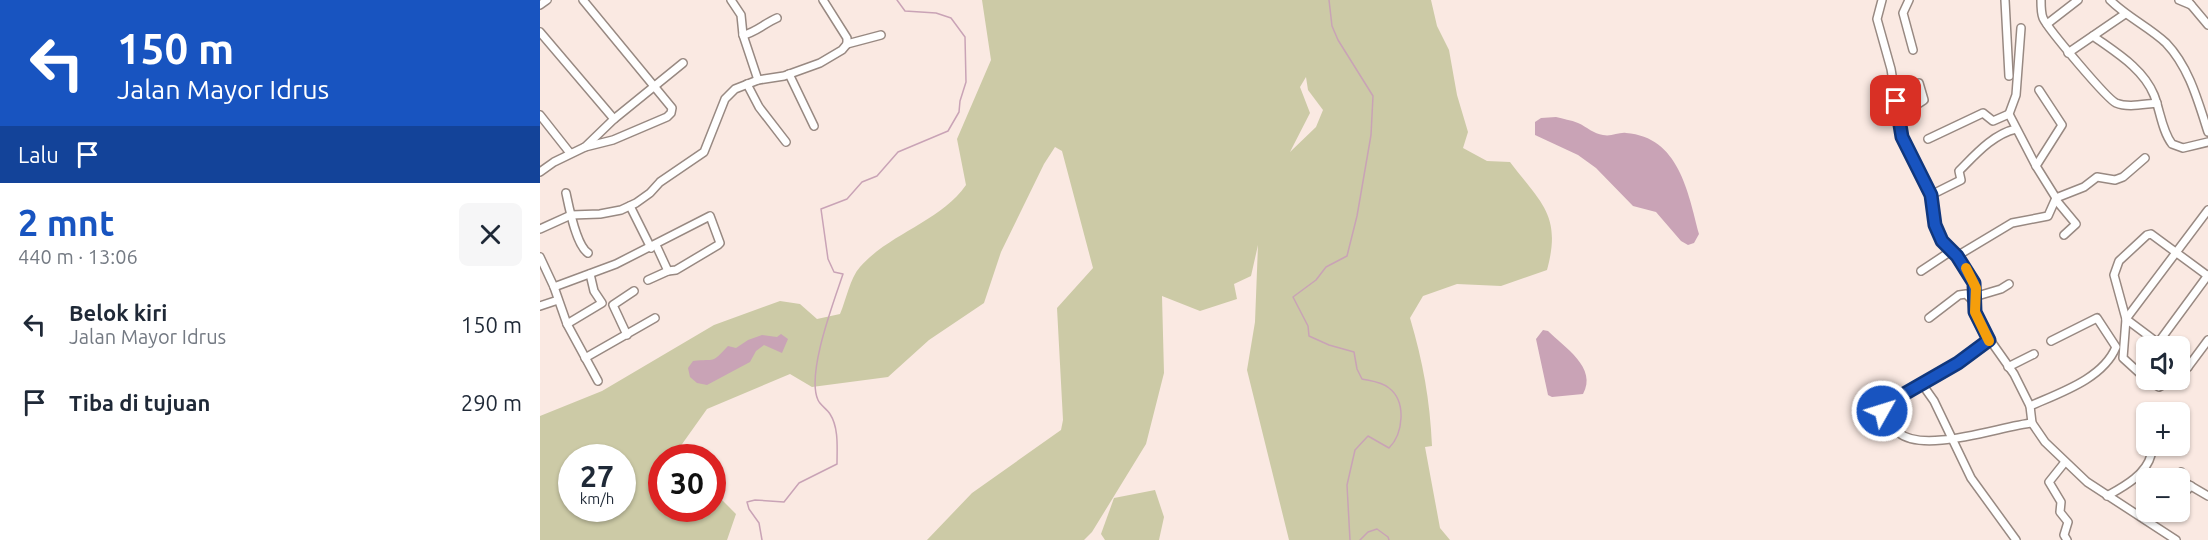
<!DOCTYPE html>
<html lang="id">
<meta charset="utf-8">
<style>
body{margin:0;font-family:Ubuntu,sans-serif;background:#f6f6f7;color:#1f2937;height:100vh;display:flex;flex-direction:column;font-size:22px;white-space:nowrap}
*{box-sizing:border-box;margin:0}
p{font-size:20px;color:#747a83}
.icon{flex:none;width:33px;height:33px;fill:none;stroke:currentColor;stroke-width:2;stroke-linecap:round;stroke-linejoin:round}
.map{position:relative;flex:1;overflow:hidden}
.panel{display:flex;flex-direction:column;background:#fff;width:540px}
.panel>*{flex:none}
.hud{background:#1854c0;color:#fff;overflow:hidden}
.tools{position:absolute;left:1596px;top:336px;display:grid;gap:12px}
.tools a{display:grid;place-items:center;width:54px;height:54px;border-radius:9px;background:#fff;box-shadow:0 2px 4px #0004;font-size:30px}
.speed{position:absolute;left:18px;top:444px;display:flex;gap:12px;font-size:30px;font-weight:700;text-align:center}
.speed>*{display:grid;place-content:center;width:78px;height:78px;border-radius:50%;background:#fff;box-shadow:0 2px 4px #0004;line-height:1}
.speed small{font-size:15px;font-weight:400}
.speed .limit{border:9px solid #d22;background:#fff;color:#111}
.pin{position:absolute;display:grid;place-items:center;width:51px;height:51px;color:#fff;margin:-26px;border-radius:12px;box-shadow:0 3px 9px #0006}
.me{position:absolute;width:66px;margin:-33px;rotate:51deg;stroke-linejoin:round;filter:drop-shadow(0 0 4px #0008)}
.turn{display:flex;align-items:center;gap:21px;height:126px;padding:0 18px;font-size:27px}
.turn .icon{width:78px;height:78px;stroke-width:2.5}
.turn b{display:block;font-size:42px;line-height:51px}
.then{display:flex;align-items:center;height:57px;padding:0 18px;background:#0003;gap:12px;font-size:22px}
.round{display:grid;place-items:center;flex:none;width:63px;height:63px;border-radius:9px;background:#f6f6f7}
.headline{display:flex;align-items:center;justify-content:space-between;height:102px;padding:0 18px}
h1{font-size:36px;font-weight:700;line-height:45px;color:#1854c0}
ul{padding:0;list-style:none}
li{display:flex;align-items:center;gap:18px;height:78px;padding:0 18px}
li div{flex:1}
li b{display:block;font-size:22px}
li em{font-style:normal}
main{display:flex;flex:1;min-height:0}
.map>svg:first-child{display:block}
.green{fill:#cccaa6;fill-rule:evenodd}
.water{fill:#c9a3b6}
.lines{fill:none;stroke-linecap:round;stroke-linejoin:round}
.stream{stroke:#c9a3b6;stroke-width:1.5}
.street-casing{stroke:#988982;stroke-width:10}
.street{stroke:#fff;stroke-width:7}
.route-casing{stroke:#10377d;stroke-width:15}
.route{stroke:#1854c0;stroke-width:10}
.slow{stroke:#f59e0b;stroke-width:10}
</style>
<main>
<section class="panel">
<div class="hud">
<div class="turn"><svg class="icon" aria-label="left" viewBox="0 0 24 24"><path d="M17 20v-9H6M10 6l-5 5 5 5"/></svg><div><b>150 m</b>Jalan Mayor Idrus</div></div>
<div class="then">Lalu<svg class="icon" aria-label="arrive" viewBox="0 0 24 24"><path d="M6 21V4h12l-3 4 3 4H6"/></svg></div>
</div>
<div class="headline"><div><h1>2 mnt</h1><p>440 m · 13:06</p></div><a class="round"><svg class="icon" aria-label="close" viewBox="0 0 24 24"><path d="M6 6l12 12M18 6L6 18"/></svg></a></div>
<ul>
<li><svg class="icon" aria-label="left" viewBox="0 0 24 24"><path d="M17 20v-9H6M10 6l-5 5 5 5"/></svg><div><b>Belok kiri</b><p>Jalan Mayor Idrus</p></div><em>150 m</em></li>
<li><svg class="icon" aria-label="arrive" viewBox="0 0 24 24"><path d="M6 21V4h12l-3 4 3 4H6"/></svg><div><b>Tiba di tujuan</b></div><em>290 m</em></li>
</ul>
</section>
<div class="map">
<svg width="1668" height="540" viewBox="0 0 1668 540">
<rect width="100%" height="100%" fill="#fae9e2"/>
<!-- green -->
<g class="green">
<path d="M 442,0 L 891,0 L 897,26 L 909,50 L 917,95 L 928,132 L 923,148 L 947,161 L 970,162 C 1001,203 1022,215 1007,270 L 961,286 L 917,284 L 883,296 L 870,318 C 883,362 890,400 892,446 L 885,447 L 900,528 L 910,540 L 749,540 L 707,370 L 715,322 L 718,245 L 711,276 L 694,284 L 697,299 L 660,311 L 622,296 L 624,373 L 606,444 L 552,532 L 544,540 L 387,540 L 432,493 L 521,430 L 523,420 L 517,308 L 553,268 L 522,151 L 515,147 L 504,164 L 461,252 L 444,303 L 389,340 L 348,377 L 272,387 L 250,374 L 167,409 L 135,454 L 138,457 L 122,458 L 122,508 L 172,508 L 173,491 L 196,514 L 187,540 L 0,540 L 0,416 L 62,391 L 174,325 L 240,301 L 260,304 L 277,319 L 300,314 C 306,300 310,278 320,267 C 350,233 400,222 426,185 L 417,139 L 451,60 ZM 766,77 L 768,90 L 783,110 L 776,127 L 750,152 L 770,113 L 760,87 ZM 32,458 L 82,458 L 82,508 L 32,508 Z"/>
<path d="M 615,490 L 624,517 L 619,540 L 565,540 L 561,534 L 574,498 Z"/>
</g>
<!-- water -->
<g class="water">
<path d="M 1016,117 C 1023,119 1031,120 1038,123 C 1047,127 1054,134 1063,135 C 1071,137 1079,132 1086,133 C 1139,137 1148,192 1159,234 L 1154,243 L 1148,245 L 1141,241 L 1116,212 L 1093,206 L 1056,168 L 1038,155 L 995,135 L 995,122 L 1001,118 Z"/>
<path d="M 1003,330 L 1008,331 C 1024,347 1058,368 1043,394 L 1012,397 L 1008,395 L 996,339 Z"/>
<path d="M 241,334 L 248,339 L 242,353 L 224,345 L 216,351 L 210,362 L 167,385 L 157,383 L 150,377 L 148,368 L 153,361 C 177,358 170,365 188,346 L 196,348 L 208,340 L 222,335 L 237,337 Z"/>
</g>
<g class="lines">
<!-- stream -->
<g class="stream">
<path d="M 789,0 L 792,26 L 798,40 L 833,96 L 831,135 L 817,216 L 807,256 L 786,267 L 776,280 L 753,297 L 768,326 L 769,336 L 789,345 L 814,352 L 817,369 L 822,379 C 831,381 842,382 849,388 C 867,402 863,434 849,448 L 828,436 L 815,450 L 807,485 L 810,540"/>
<path d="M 222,540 L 219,523 L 209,509 L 207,502 L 215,500 L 244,502 L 259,483 L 297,464 C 297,448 299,428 290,414 C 287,409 280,405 278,400 C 266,374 294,301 303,274 L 294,272 L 288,259 L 281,209 L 307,199 L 322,182 L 337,176 L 358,152 L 408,131 L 419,112 L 420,101 L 426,82 L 425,37 L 411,18 L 396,13 L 365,11 L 357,0"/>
<path d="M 820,540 L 828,532 L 837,529 L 848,537 L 849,540"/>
</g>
<defs>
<g id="street">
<path d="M 43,0 L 132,108 L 131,113 L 127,117 L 73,140 L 45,147"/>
<path d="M 191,0 L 201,15 L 203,35 L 218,80"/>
<path d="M 1342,0 L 1337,19 L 1351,69 L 1362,137 L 1391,195 L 1395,225 L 1399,235 L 1428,271 L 1436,288 L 1434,302 L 1435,312 L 1450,340 L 1474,374 L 1490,406 L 1492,423 L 1505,442 L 1547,482 L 1636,540"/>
<path d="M 1369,0 L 1363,13 L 1373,50"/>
<path d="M 1465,0 L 1469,76"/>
<path d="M 1501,0 C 1501,6 1501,13 1503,18 C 1508,29 1567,99 1576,103 C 1588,108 1604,104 1617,103"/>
<path d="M 1570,0 C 1587,17 1609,27 1626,43 C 1649,67 1658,101 1668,132"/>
<path d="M 1639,0 L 1651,5"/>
<path d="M 1647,0 L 1668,25"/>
<path d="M 0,5 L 7,0"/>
<path d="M 1507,24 L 1538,0"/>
<path d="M 1481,28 L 1476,95 L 1469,114 L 1496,166 L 1516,198"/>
<path d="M 0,32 L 74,119"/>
<path d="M 203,35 C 215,33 225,23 237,18"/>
<path d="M 1553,36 C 1575,52 1603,68 1614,95 C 1620,110 1622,131 1632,144 L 1643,148 L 1668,142"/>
<path d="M 307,44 L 341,35"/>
<path d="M 1528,53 L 1585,14"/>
<path d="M 249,74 L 274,126"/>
<path d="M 207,84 L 219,107 L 246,142"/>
<path d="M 0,115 L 30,153"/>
<path d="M 1358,117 L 1384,100 L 1379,83"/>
<path d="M 1388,139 L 1443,113 L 1453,121 L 1469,114"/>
<path d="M 1496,166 L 1522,125 L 1499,90"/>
<path d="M 0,172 L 14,162 L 45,147 L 74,119 L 143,63"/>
<path d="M 26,193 C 29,207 36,245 48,253"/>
<path d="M 1391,195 L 1421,180 L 1419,171 C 1435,155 1453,134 1476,129"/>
<path d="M 1516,200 L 1536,224 L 1524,235"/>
<path d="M 90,206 L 111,248"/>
<path d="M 0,229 L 31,215 L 60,214 L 81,210 L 96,203 L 110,193 L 120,182 L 164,152 L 185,99 L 195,89 L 218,80 L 244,76 L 280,63 L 302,50 L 307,44 L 307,38 L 283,0"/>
<path d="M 1417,256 L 1472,223 L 1508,216 L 1516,198 L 1544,187 L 1557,177 L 1575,180 L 1583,177 L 1605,158"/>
<path d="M 0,257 L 14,287 L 76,264 L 170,216 L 180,243 L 178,245 L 136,270 L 128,271"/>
<path d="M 1381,271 L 1411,251"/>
<path d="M 108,280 L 128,271 L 116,245"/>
<path d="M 14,287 L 27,324 L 58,381"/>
<path d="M 1434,297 L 1461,289 L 1469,284"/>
<path d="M 0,306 L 18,300"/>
<path d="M 1389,318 L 1419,295 L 1426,294 L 1434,302"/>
<path d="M 27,324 L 62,303 L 54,291 L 50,274"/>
<path d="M 87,335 L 73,305 L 94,291"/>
<path d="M 1450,340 L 1418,363 L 1345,405 L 1342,411 C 1348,418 1353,428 1359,433 C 1385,454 1461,426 1492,423"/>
<path d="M 1618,343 L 1668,275"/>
<path d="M 1622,346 L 1586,319 L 1668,210"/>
<path d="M 45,358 L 115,318"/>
<path d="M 1640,360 L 1648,367"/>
<path d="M 1468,367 L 1494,354"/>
<path d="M 1640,374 L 1648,367 L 1668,340"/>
<path d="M 1606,379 L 1583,358 L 1586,319 L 1574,275 L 1579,261 L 1607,235 L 1611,234 L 1668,276"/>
<path d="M 1607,380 L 1619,387 L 1632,380"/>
<path d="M 1382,384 L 1394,401 L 1431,478 L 1476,540"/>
<path d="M 1490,406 C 1519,393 1563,379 1576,347 L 1557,318 L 1511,341"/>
<path d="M 1525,462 L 1509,482 L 1521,502 L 1520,512 L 1528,522 L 1524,535 L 1527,540"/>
<path d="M 1641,472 L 1644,482 L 1668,496"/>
<path d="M 1567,496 C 1583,487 1606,475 1611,455"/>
<path d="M 1640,497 L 1651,486"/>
</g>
</defs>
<!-- street casing -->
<use href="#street" class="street-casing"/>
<!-- street -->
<use href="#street" class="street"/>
</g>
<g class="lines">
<defs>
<path id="route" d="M 1342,411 L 1345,405 L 1418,363 L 1449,340 L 1435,312 L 1434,283 L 1417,256 L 1402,241 L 1395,225 L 1391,195 L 1362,137 L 1356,101"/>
</defs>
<!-- route casing -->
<use href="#route" class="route-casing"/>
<!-- route -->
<use href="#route" class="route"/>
<!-- slow -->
<path class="slow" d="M 1426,268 L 1436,288 L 1435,312 L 1449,341"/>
</g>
</svg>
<div class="tools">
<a><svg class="icon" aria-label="sound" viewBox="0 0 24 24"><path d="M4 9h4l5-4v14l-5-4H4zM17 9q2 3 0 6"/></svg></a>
<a>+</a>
<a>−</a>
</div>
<div class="speed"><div>27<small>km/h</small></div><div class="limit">30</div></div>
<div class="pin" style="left:1356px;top:101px;background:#d93025"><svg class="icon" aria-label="arrive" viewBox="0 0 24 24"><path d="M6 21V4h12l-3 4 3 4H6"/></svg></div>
<svg class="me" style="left:1342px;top:411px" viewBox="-20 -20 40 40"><circle r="17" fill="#1854c0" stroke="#fff" stroke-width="3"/><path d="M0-11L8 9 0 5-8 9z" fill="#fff"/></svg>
</div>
</main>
